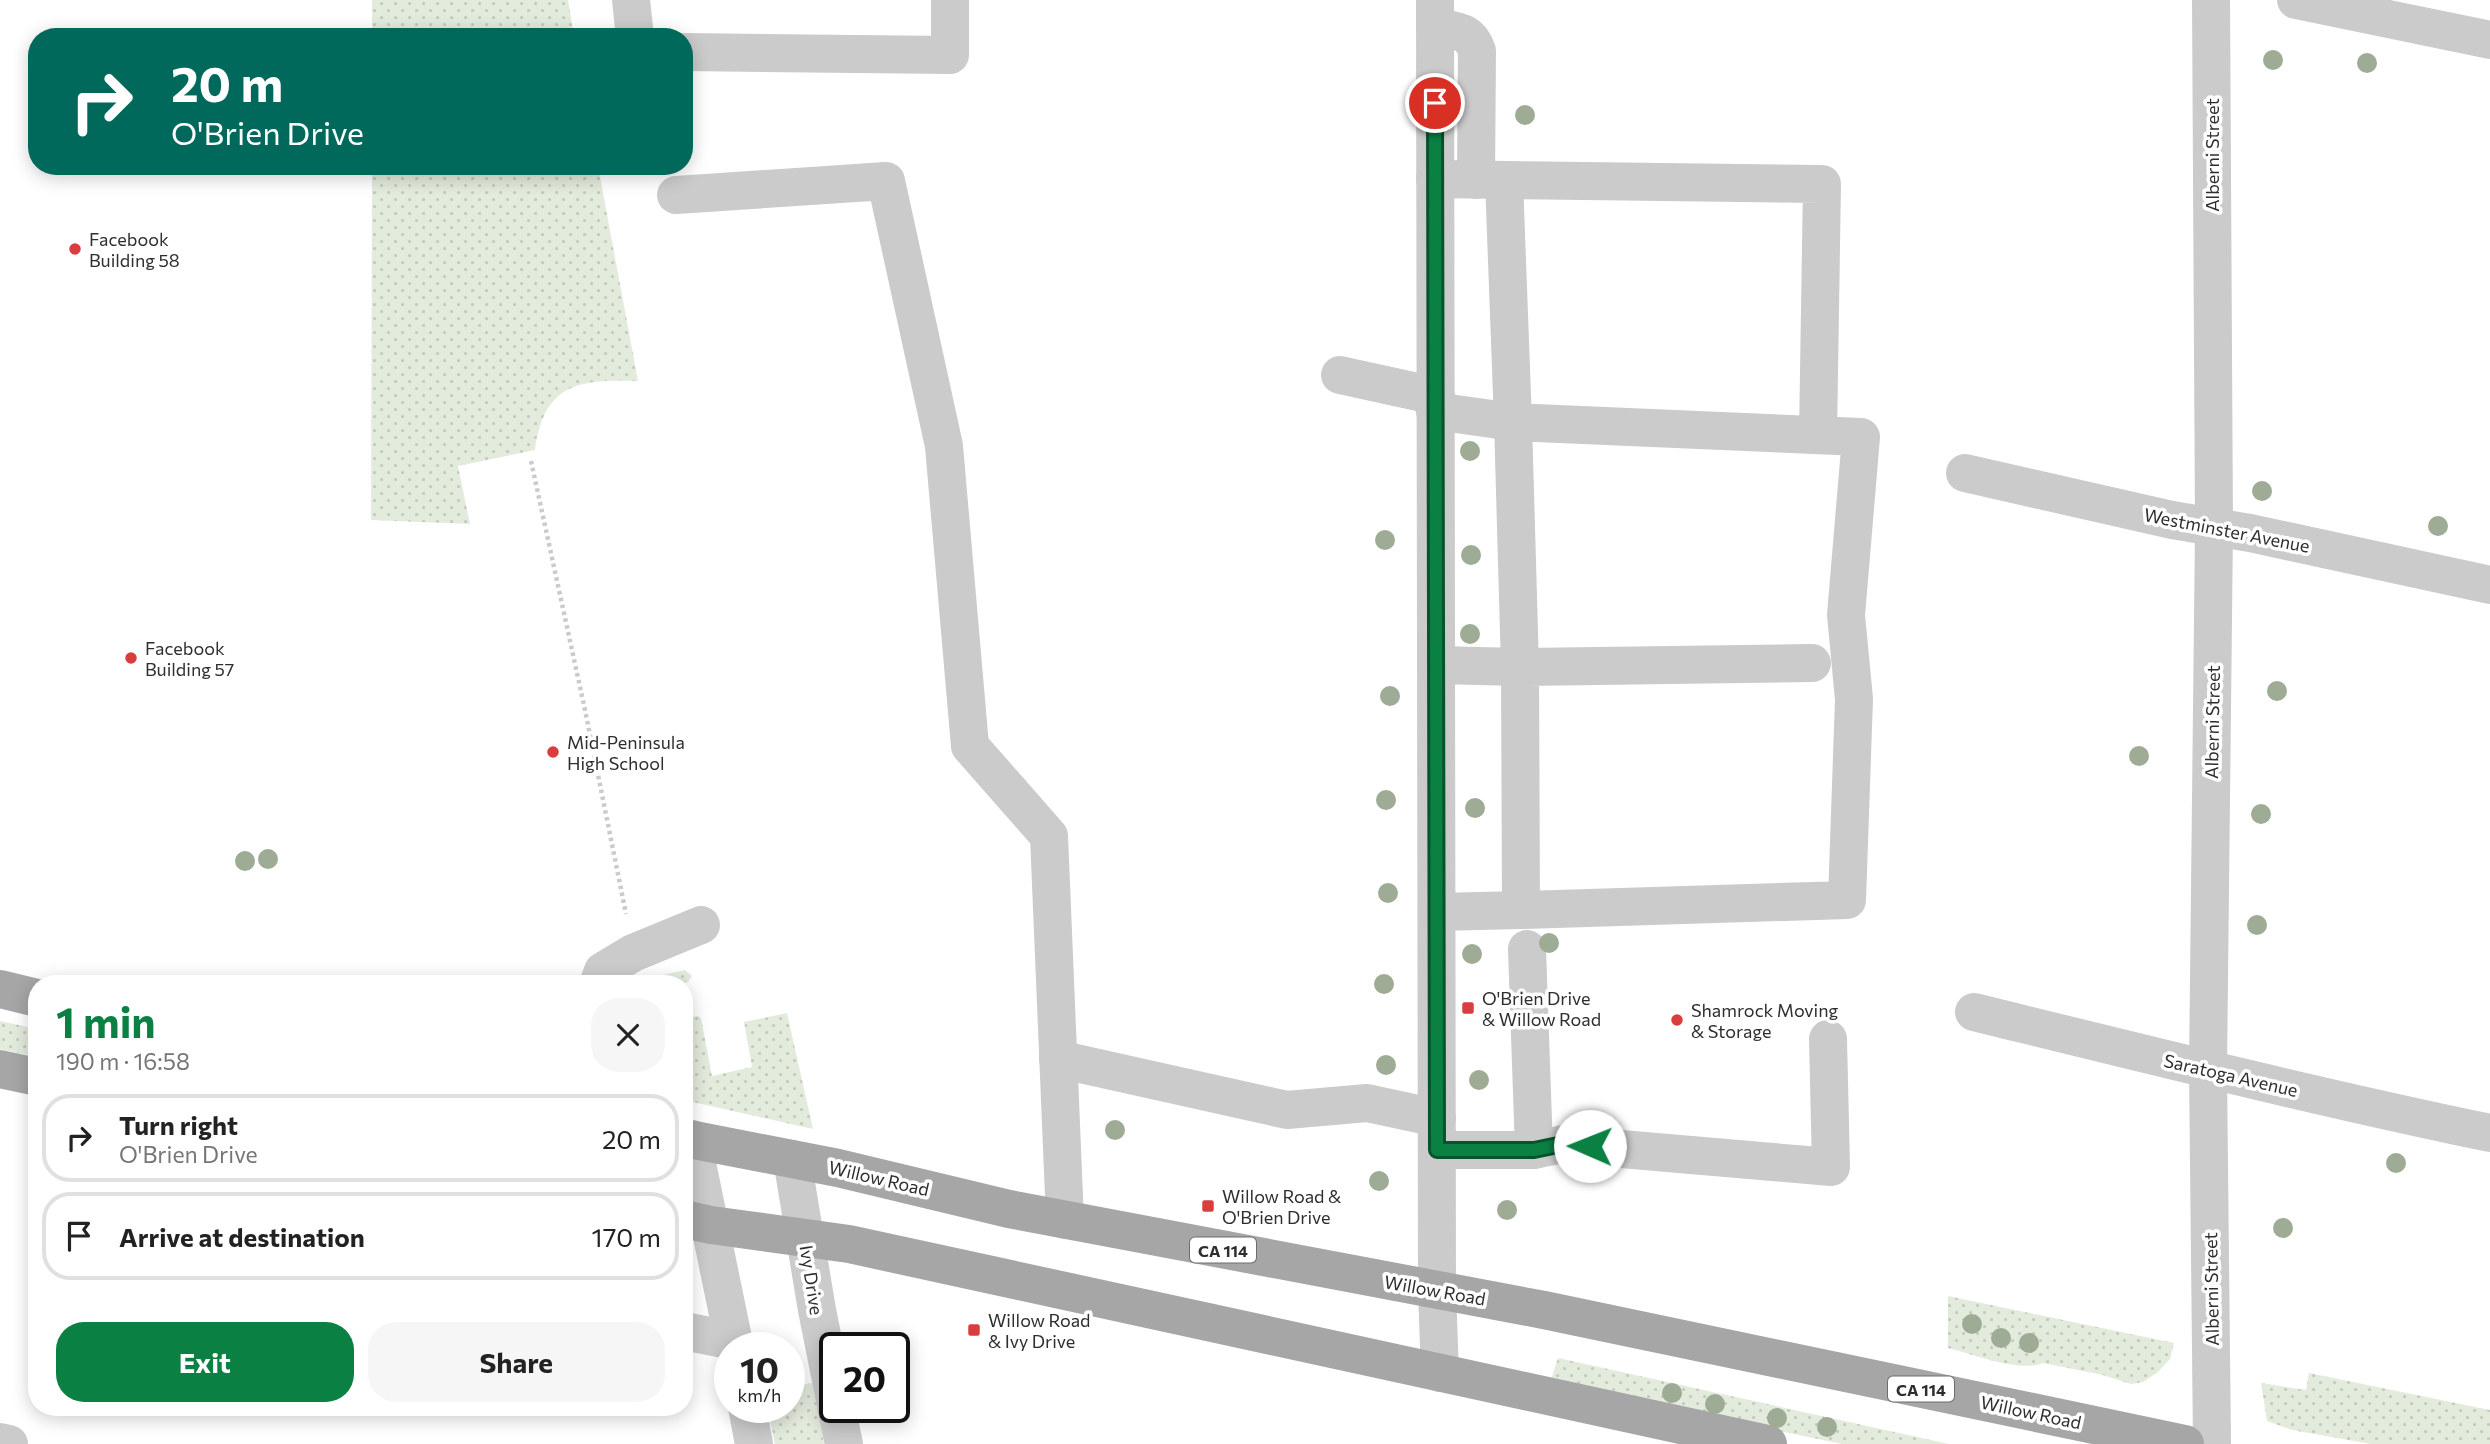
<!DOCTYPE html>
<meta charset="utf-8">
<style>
body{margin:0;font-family:Commissioner,sans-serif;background:#f6f6f6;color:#222;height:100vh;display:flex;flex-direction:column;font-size:26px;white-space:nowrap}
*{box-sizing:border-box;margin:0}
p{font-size:23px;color:#767676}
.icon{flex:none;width:38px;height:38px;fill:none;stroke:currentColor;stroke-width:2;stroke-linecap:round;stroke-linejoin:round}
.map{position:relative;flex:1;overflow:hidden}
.drawer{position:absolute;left:28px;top:975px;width:665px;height:441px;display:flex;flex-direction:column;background:#fff;border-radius:28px;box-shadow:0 4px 18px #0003}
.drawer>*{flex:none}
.guide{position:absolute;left:28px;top:28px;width:665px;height:147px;border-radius:28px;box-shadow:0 4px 18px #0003;background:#00695c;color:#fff;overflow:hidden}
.speed{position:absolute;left:714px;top:1332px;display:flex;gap:14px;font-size:35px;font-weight:700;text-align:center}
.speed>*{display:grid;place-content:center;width:91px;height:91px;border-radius:50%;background:#fff;box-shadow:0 4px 18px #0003;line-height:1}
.speed small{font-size:18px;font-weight:400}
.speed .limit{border:4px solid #111;border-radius:10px;background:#fff;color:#111}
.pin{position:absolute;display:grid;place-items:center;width:60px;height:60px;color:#fff;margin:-30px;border:4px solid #fff;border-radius:50%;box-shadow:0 2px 7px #0007}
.me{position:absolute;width:77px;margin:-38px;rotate:271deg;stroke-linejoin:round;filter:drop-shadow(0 0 5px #0008)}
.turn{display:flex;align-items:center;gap:24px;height:147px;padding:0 28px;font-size:32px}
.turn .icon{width:91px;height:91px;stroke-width:2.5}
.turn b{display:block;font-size:49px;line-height:60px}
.round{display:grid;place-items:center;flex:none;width:74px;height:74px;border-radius:28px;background:#f6f6f6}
.head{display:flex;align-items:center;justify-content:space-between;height:119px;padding:0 28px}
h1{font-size:42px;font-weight:700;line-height:52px;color:#0b8043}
.button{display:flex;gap:14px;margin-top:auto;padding:14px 28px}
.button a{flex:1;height:80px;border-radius:28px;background:#0b8043;color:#fff;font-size:28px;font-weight:700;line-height:80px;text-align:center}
.button a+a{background:#f6f6f6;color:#222}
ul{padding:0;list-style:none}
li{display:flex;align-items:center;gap:21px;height:88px;margin:0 14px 10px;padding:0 14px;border:4px solid #e0e0e0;border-radius:28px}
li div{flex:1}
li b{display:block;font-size:26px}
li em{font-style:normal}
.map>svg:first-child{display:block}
.grass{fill:url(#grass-dots)}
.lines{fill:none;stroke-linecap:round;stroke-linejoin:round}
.path{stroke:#cbcbcb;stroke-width:4.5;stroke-dasharray:3.5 3.5;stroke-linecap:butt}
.minor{stroke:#cbcbcb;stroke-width:38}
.major{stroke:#a6a6a6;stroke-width:38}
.tree{fill:#9eab95}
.route-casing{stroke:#07532c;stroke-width:18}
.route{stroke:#0b8043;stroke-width:12}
.poi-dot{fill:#d93d3e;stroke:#fff;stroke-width:2.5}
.labels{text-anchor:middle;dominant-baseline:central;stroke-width:7;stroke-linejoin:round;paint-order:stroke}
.shield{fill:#fff;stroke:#6d6d6d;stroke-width:2}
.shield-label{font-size:16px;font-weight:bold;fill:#2e2e2e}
.street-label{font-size:18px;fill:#2e2e2e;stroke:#fff}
.poi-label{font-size:18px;fill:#2e2e2e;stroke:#fff;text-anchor:start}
</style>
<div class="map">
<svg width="2490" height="1444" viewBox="0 0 2490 1444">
<defs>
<pattern id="grass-dots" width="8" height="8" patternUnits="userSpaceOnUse" patternTransform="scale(1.75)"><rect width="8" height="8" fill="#e3ebdd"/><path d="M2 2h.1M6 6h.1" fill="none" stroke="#c3cabe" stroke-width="1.8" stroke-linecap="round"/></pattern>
</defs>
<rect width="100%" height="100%" fill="#fff"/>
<!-- grass -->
<g class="grass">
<path d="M 372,0 L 568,0 L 574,37 L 372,37 Z"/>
<path d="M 372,166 L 598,166 L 638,381 C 579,379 544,383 535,450 L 458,466 L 470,524 L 371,520 Z"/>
<path d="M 685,970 L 692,976 L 687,983 L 649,983 L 650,978 Z"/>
<path d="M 787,1013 L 813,1129 L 684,1100 L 684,1018 L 698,1016 L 701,1018 L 712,1076 L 752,1067 L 744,1022 Z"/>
<path d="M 0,1021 L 37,1029 L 37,1057 L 0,1049 Z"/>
<path d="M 1948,1296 L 2174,1343 L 2170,1359 L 2158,1372 L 2143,1382 L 2131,1384 L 2103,1375 L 2043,1363 C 2020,1373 1973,1354 1948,1348 Z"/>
<path d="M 1558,1358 L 1949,1444 L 1842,1444 L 1550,1383 Z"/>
<path d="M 2309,1373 L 2490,1410 L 2490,1444 L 2371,1444 L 2292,1430 L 2267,1421 L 2261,1383 L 2306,1390 Z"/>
<path d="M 813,1383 L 824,1444 L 775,1444 L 767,1407 L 789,1407 L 789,1387 Z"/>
</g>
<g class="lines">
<!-- path -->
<path class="path" d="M 531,461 L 585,710 L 626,914"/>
<!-- minor -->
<g class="minor">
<path d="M 631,0 L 635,37"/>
<path d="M 1435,0 L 1437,1291 L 1440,1373"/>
<path d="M 2211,0 L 2214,528 L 2208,1070 L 2212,1444"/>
<path d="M 2296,0 L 2490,40"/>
<path d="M 1435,27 C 1455,31 1470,29 1477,51 L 1476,180"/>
<path d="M 684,52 L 950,55 L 950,0"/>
<path d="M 1435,179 L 1822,184 L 1818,435"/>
<path d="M 676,195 L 886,181 L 944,446 L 970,746 L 1049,836 L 1065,1220"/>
<path d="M 1340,375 L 1436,396"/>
<path d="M 1435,411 L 1513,422 L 1504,180"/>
<path d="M 1965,473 L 2172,520 L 2250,533 L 2490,585"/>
<path d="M 1436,665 L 1520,667 L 1513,422 L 1861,437 L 1846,615 L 1854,699 L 1847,900 L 1521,910"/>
<path d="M 1437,912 L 1521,910 L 1520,667 L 1812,663"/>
<path d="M 598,984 L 603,971 L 633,953 L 701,925"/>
<path d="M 1974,1012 C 2145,1054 2317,1097 2490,1133"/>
<path d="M 1058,1059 L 1287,1110 L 1367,1103 L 1437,1118"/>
<path d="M 692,1139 L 735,1348"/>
<path d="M 1437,1150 L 1534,1150 L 1527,949"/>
<path d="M 1534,1150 L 1563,1144 L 1831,1167 L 1828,1039"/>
<path d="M 792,1159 L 817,1310 L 835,1400"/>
<path d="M 684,1331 L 734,1341"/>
<path d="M 747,1407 L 754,1444"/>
<path d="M 836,1407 L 844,1444"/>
<path d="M 0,1442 L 9,1444"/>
</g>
<!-- major -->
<g class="major">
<path d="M 0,989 L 37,998"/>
<path d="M 0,1069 L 37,1077"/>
<path d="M 684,1138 L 838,1168 L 1009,1209 L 1544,1310 L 2185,1444"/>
<path d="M 684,1219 L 711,1225 L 849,1244 L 1768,1444"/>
</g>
</g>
<!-- trees -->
<g class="tree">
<circle cx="2273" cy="60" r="10"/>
<circle cx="2367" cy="63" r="10"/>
<circle cx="1525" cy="115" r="10"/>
<circle cx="1470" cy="451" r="10"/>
<circle cx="2262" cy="491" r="10"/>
<circle cx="2438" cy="526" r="10"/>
<circle cx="1385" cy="540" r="10"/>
<circle cx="1471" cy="555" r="10"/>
<circle cx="1470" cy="634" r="10"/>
<circle cx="2277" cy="691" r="10"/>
<circle cx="1390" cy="696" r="10"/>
<circle cx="2139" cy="756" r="10"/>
<circle cx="1386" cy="800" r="10"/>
<circle cx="1475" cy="808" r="10"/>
<circle cx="2261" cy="814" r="10"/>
<circle cx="268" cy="859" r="10"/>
<circle cx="245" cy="861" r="10"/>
<circle cx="1388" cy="893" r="10"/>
<circle cx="2257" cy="925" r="10"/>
<circle cx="1549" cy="943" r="10"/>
<circle cx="1472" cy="954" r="10"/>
<circle cx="1384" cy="984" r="10"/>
<circle cx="1386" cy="1065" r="10"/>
<circle cx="1479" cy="1080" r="10"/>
<circle cx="1115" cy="1130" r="10"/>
<circle cx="2396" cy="1163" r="10"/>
<circle cx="1379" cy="1181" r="10"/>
<circle cx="1507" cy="1210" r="10"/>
<circle cx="2283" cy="1228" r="10"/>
<circle cx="1972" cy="1324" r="10"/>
<circle cx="2001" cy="1338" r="10"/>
<circle cx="2029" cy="1343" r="10"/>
<circle cx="1672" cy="1393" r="10"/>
<circle cx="1715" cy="1404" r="10"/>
<circle cx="1777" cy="1418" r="10"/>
<circle cx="1827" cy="1427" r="10"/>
</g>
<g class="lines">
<defs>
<path id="route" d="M 1435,103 L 1437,1150 L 1534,1150 L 1563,1144 L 1590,1146"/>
</defs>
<!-- route casing -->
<use href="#route" class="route-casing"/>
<!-- route -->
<use href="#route" class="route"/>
</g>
<!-- markers -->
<g class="poi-dot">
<circle cx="75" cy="249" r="7"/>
<circle cx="131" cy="658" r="7"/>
<circle cx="553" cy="752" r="7"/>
<rect x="1461" y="1001" width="14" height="14" rx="3.5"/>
<circle cx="1677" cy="1020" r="7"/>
<rect x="1201" y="1199" width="14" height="14" rx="3.5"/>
<rect x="967" y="1323" width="14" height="14" rx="3.5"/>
</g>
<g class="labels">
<!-- shield labels -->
<g class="shield">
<rect x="1190" y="1237.5" width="66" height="25" rx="5"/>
<rect x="1888" y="1376.5" width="66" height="25" rx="5"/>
</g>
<g class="shield-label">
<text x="1223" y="1250">CA 114</text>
<text x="1921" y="1389">CA 114</text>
</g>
<!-- street labels -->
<g class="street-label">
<text transform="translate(2212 155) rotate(-90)">Alberni Street</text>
<text transform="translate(2227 530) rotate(11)">Westminster Avenue</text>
<text transform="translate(2212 722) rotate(-89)">Alberni Street</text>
<text transform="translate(2231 1075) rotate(13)">Saratoga Avenue</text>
<text transform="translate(879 1178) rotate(13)">Willow Road</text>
<text transform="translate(812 1280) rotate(81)">Ivy Drive</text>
<text transform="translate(2211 1289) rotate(-91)">Alberni Street</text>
<text transform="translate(1435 1290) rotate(10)">Willow Road</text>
<text transform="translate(2031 1412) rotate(12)">Willow Road</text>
</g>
<!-- poi labels -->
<g class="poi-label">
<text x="89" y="239">Facebook<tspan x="89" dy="21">Building 58</tspan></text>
<text x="145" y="648">Facebook<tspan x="145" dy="21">Building 57</tspan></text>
<text x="567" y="742">Mid-Peninsula<tspan x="567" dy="21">High School</tspan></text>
<text x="1482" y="998">O'Brien Drive<tspan x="1482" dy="21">&amp; Willow Road</tspan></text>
<text x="1691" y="1010">Shamrock Moving<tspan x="1691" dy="21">&amp; Storage</tspan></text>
<text x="1222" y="1196">Willow Road &amp;<tspan x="1222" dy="21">O'Brien Drive</tspan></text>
<text x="988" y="1320">Willow Road<tspan x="988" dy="21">&amp; Ivy Drive</tspan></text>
</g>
</g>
</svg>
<div class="speed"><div>10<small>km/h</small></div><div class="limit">20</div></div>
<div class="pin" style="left:1435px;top:103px;background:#d93025"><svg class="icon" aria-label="arrive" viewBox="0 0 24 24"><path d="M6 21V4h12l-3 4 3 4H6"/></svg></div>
<svg class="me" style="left:1590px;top:1146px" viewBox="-20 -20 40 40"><circle r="19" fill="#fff"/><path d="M0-13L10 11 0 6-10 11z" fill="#0b8043"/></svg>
<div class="guide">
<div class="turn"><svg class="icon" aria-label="right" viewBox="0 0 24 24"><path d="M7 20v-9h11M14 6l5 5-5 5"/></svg><div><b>20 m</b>O'Brien Drive</div></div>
</div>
<section class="drawer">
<div class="head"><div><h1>1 min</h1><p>190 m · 16:58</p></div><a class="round"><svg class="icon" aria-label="close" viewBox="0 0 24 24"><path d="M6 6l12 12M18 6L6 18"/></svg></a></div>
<ul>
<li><svg class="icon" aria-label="right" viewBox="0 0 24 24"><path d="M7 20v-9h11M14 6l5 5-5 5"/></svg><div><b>Turn right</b><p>O'Brien Drive</p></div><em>20 m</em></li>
<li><svg class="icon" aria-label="arrive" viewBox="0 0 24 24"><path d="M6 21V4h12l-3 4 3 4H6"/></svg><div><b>Arrive at destination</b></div><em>170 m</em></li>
</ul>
<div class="button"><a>Exit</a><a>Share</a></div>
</section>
</div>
